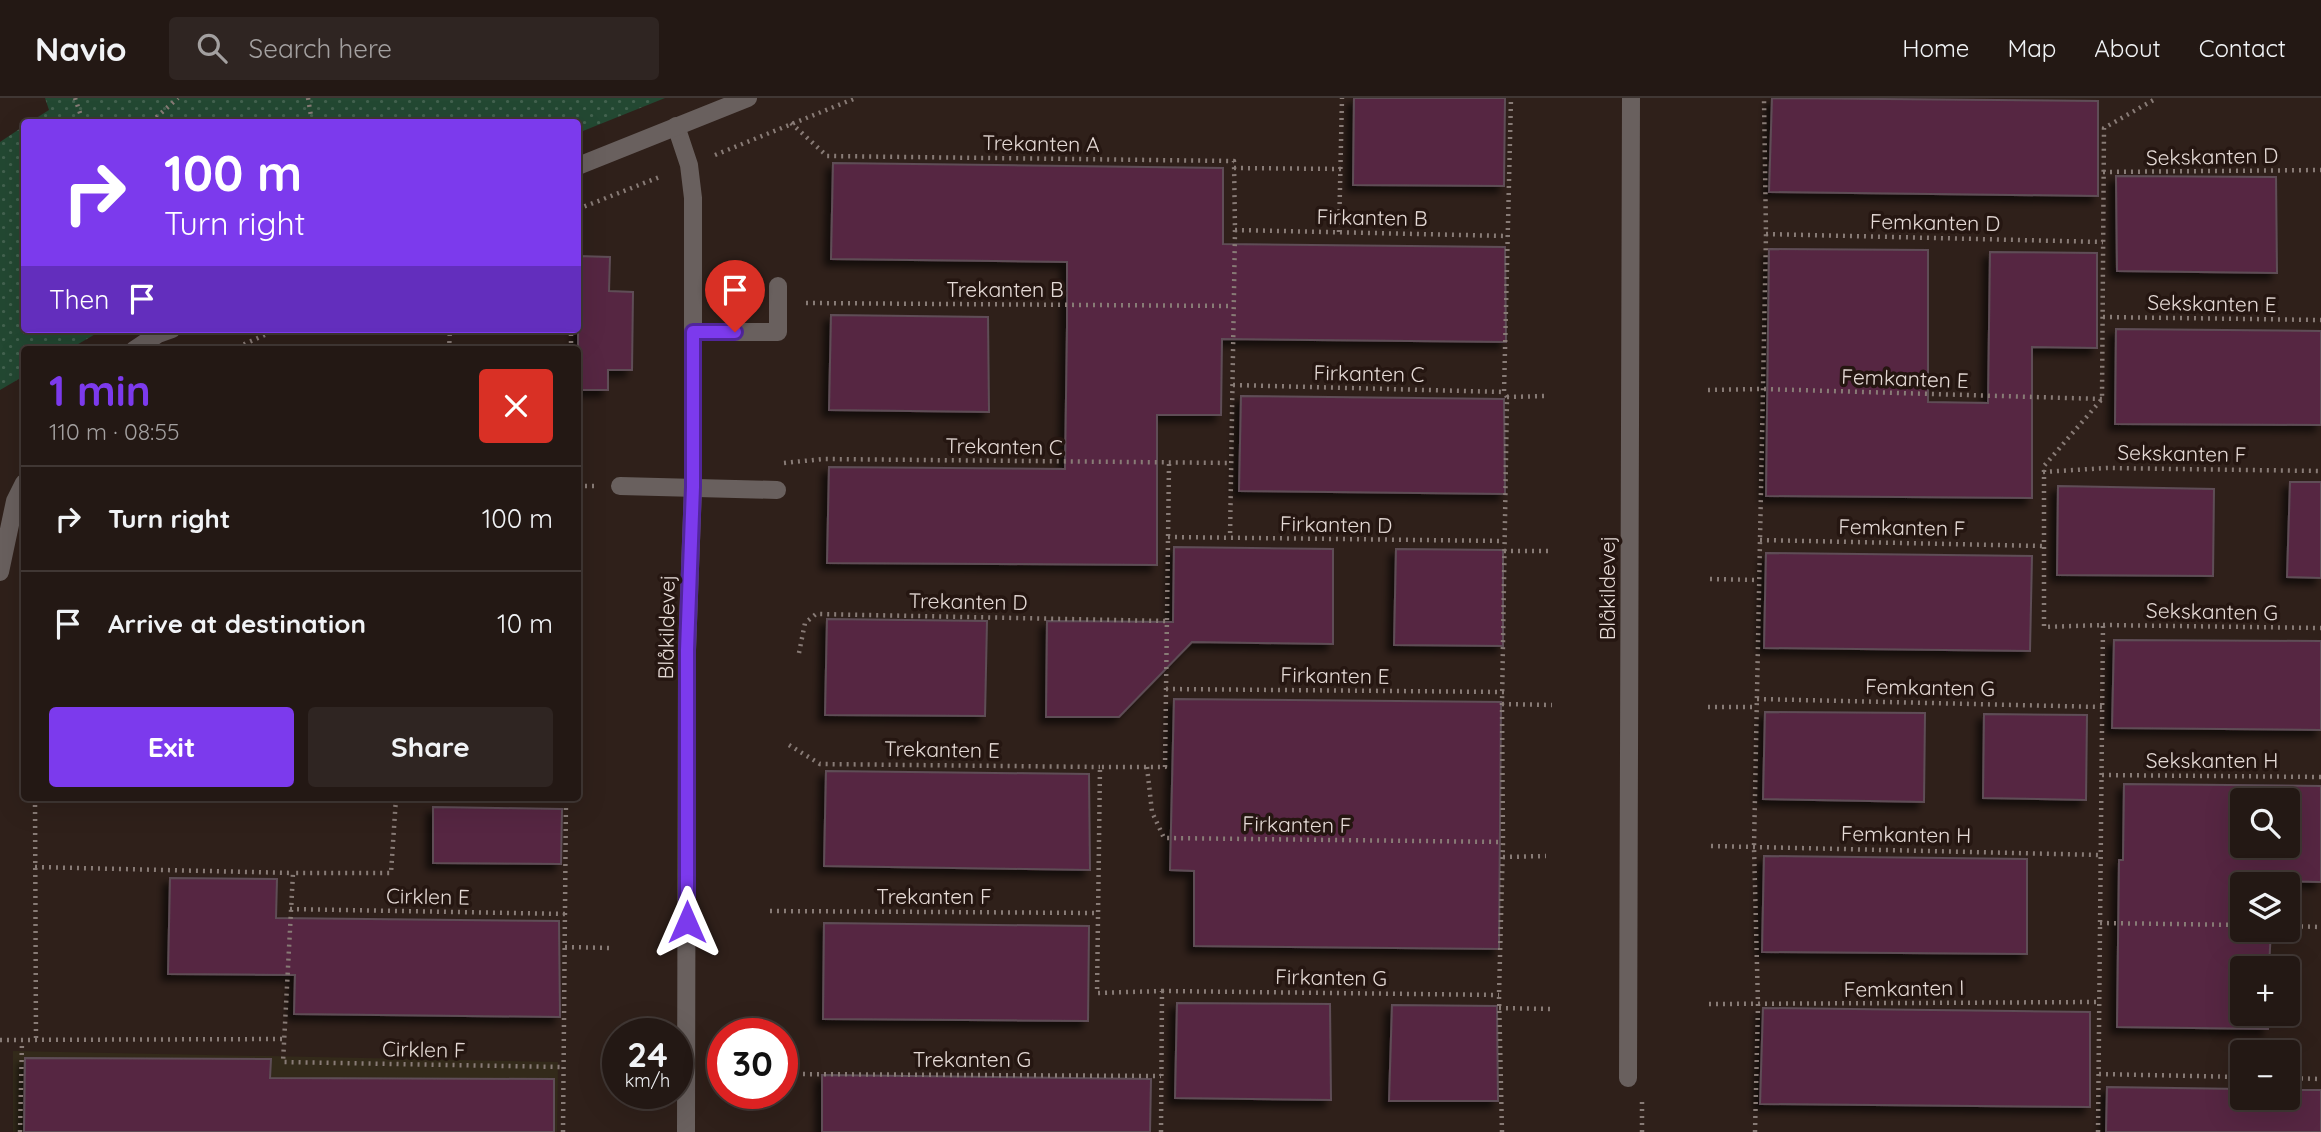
<!DOCTYPE html>
<meta charset="utf-8">
<style>
body{margin:0;font-family:Quicksand,sans-serif;background:#2f2522;color:#f1f3f6;height:100vh;display:flex;flex-direction:column;font-size:26px;white-space:nowrap}
*{box-sizing:border-box;margin:0}
p{font-size:23px;color:#a3a0a0}
.icon{flex:none;width:38px;height:38px;fill:none;stroke:currentColor;stroke-width:2;stroke-linecap:round;stroke-linejoin:round}
.map{position:relative;flex:1;overflow:hidden}
.panel{position:absolute;left:21px;top:248px;width:560px;height:455px;display:flex;flex-direction:column;background:#231814;border-radius:7px;box-shadow:0 7px 28px #0002,0 0 0 2px #403734}
.panel>*{flex:none}
.guide{position:absolute;left:21px;top:21px;width:560px;height:214px;border-radius:7px;box-shadow:0 7px 28px #0002,0 0 0 2px #403734;background:#7c3aed;color:#fff;overflow:hidden}
.controls{position:absolute;left:2230px;top:690px;display:grid;gap:14px}
.controls a{display:grid;place-items:center;width:70px;height:70px;border-radius:7px;background:#231814;box-shadow:0 7px 28px #0002,0 0 0 2px #403734;font-size:35px}
.speed{position:absolute;left:602px;top:920px;display:flex;gap:14px;font-size:35px;font-weight:700;text-align:center}
.speed>*{display:grid;place-content:center;width:91px;height:91px;border-radius:50%;background:#231814;box-shadow:0 7px 28px #0002,0 0 0 2px #403734;line-height:1}
.speed small{font-size:18px;font-weight:400}
.speed .limit{border:10px solid #d22;background:#fff;color:#111}
.pin{position:absolute;display:grid;place-items:center;width:60px;height:60px;color:#fff;margin:-72px -30px;border-radius:50% 50% 50% 0;rotate:-45deg;box-shadow:0 0 7px #0007}
.pin .icon{rotate:45deg}
.me{position:absolute;width:77px;margin:-38px;rotate:0deg;stroke-linejoin:round;filter:drop-shadow(0 0 5px #0008)}
.turn{display:flex;align-items:center;gap:24px;height:147px;padding:0 28px;font-size:32px}
.turn .icon{width:91px;height:91px;stroke-width:2.5}
.turn b{display:block;font-size:49px;line-height:60px}
.then{display:flex;align-items:center;height:66px;padding:0 28px;background:#0003;gap:14px;font-size:26px}
.round{display:grid;place-items:center;flex:none;width:74px;height:74px;border-radius:7px;background:#2f2522}
.head{display:flex;align-items:center;justify-content:space-between;height:119px;padding:0 28px}
h1{font-size:42px;font-weight:700;line-height:52px;color:#7c3aed}
.cta{display:flex;gap:14px;margin-top:auto;padding:14px 28px}
.cta a{flex:1;height:80px;border-radius:7px;background:#7c3aed;color:#fff;font-size:28px;font-weight:700;line-height:80px;text-align:center}
.cta a+a{background:#2f2522;color:#f1f3f6}
ul{padding:0;list-style:none}
li{display:flex;align-items:center;gap:21px;height:105px;padding:0 28px;border-top:2px solid #403734}
li div{flex:1}
li b{display:block;font-size:26px}
li em{font-style:normal}
header{display:flex;align-items:center;gap:42px;box-sizing:border-box;height:98px;padding:0 35px;background:#231814;border-bottom:2px solid #403734}
header strong{font-size:33px}
nav{display:flex;gap:38px;margin-inline-start:auto;font-size:24px}
.search{width:490px;height:63px;background:#2f2522;display:flex;align-items:center;gap:18px;box-sizing:border-box;padding:0 24px;border-radius:7px;color:#a3a0a0;font-size:26px}
.map>svg:first-child{display:block}
.commercial{fill:#332a1a}
.park{fill:url(#park-dots)}
.building{fill:#562742;stroke:#5e4d56;stroke-width:2;fill-rule:evenodd;filter:url(#shadow)}
.lines{fill:none;stroke-linecap:round;stroke-linejoin:round}
.path{stroke:#887b76;stroke-width:4.5;stroke-dasharray:2 5;stroke-linecap:butt}
.minor{stroke:#69605e;stroke-width:18}
.route-casing{stroke:#51269a;stroke-width:18}
.route{stroke:#7c3aed;stroke-width:12}
.labels{text-anchor:middle;dominant-baseline:central;stroke-width:7;stroke-linejoin:round;paint-order:stroke}
.street-label{font-size:21px;fill:#e5dad6;stroke:#251611}
</style>
<header>
<strong>Navio</strong>
<div class="search"><svg class="icon" aria-label="search" viewBox="0 0 24 24"><circle cx="10" cy="10" r="6"/><path d="M15 15l6 6"/></svg>Search here</div>
<nav><a>Home</a><a>Map</a><a>About</a><a>Contact</a></nav>
</header>
<div class="map">
<svg width="2321" height="1034" viewBox="0 0 2321 1034">
<defs>
<pattern id="park-dots" width="8" height="8" patternUnits="userSpaceOnUse" patternTransform="scale(1.75)"><rect width="8" height="8" fill="#234832"/><path d="M2 2h.1M6 6h.1" fill="none" stroke="#43624f" stroke-width="1.8" stroke-linecap="round"/></pattern>
<filter id="shadow"><feDropShadow dx="-6" dy="6" stdDeviation="3.5" flood-color="#0009"/></filter>
</defs>
<rect width="100%" height="100%" fill="#2f201a"/>
<!-- commercial -->
<path class="commercial" d="M 13,953 L 558,964 L 557,1034 L 13,1034 Z"/>
<!-- park -->
<g class="park">
<path d="M 45,0 L 665,0 L 578,35 L 578,24 L 30,24 L 49,12 Z"/>
<path d="M 24,28 L 24,231 L 104,231 L 68,252 L 24,252 L 24,278 L 0,292 L 0,44 Z"/>
</g>
<!-- building -->
<g class="building">
<path d="M 1354,0 L 1505,0 L 1504,88 L 1353,87 Z"/>
<path d="M 1772,0 L 2098,3 L 2098,98 L 1769,94 Z"/>
<path d="M 833,65 L 1223,70 L 1223,146 L 1505,149 L 1506,244 L 1222,241 L 1221,317 L 1157,317 L 1157,467 L 827,465 L 829,369 L 1065,371 L 1067,229 L 1067,164 L 831,161 Z"/>
<path d="M 2116,78 L 2276,79 L 2277,175 L 2117,173 Z"/>
<path d="M 1769,151 L 1928,152 L 1928,304 L 1988,305 L 1990,154 L 2097,155 L 2097,250 L 2032,249 L 2032,400 L 1766,398 Z"/>
<path d="M 578,158 L 610,159 L 609,193 L 633,194 L 632,272 L 608,272 L 608,292 L 578,292 Z"/>
<path d="M 831,217 L 988,219 L 989,314 L 829,312 Z"/>
<path d="M 2116,231 L 2321,233 L 2321,327 L 2115,326 Z"/>
<path d="M 1241,298 L 1504,301 L 1505,396 L 1239,393 Z"/>
<path d="M 2290,384 L 2321,384 L 2321,480 L 2287,479 Z"/>
<path d="M 2058,388 L 2214,391 L 2213,478 L 2057,477 Z"/>
<path d="M 1174,449 L 1333,451 L 1333,546 L 1192,544 L 1119,619 L 1046,619 L 1047,523 L 1173,524 Z"/>
<path d="M 1396,451 L 1503,452 L 1503,548 L 1394,547 Z"/>
<path d="M 1766,455 L 2032,458 L 2030,553 L 1764,550 Z"/>
<path d="M 827,521 L 987,523 L 985,618 L 825,617 Z"/>
<path d="M 2114,542 L 2321,543 L 2321,632 L 2112,630 Z"/>
<path d="M 1174,601 L 1501,604 L 1499,851 L 1194,848 L 1194,773 L 1170,772 Z"/>
<path d="M 1765,614 L 1925,615 L 1924,704 L 1763,701 Z"/>
<path d="M 1984,616 L 2087,617 L 2086,702 L 1983,700 Z"/>
<path d="M 826,673 L 1089,676 L 1090,772 L 824,768 Z"/>
<path d="M 2124,686 L 2321,688 L 2321,784 L 2271,783 L 2271,786 L 2242,786 L 2242,831 L 2271,831 L 2269,870 L 2242,870 L 2242,915 L 2269,915 L 2268,931 L 2117,929 L 2119,762 L 2123,762 ZM 2242,702 L 2287,702 L 2287,747 L 2242,747 Z"/>
<path d="M 433,709 L 562,711 L 561,766 L 433,765 Z"/>
<path d="M 1764,758 L 2027,761 L 2027,856 L 1762,854 Z"/>
<path d="M 170,780 L 277,781 L 276,820 L 559,823 L 560,919 L 294,916 L 295,877 L 168,876 Z"/>
<path d="M 824,825 L 1089,828 L 1088,923 L 823,921 Z"/>
<path d="M 1177,905 L 1330,906 L 1331,1002 L 1175,1000 Z"/>
<path d="M 1392,907 L 1497,908 L 1498,1003 L 1389,1003 Z"/>
<path d="M 1763,910 L 2090,914 L 2090,1009 L 1760,1006 Z"/>
<path d="M 25,960 L 271,961 L 270,980 L 554,981 L 554,1034 L 24,1034 Z"/>
<path d="M 822,977 L 1151,981 L 1150,1034 L 822,1034 Z"/>
<path d="M 2107,989 L 2242,991 L 2242,999 L 2287,999 L 2287,992 L 2321,992 L 2321,1034 L 2106,1034 Z"/>
</g>
<g class="lines">
<!-- path -->
<g class="path">
<path d="M 75,0 L 83,24"/>
<path d="M 308,0 L 312,24"/>
<path d="M 151,24 L 178,0"/>
<path d="M 791,25 L 827,58 L 1234,63 L 1235,132 L 1230,440"/>
<path d="M 715,57 L 856,0"/>
<path d="M 1234,70 L 1341,71"/>
<path d="M 2103,74 L 2321,72"/>
<path d="M 578,111 L 662,78"/>
<path d="M 1235,132 L 1508,138"/>
<path d="M 1339,134 L 1342,0"/>
<path d="M 1766,136 L 2103,144"/>
<path d="M 806,205 L 1233,208"/>
<path d="M 2103,219 L 2321,222"/>
<path d="M 231,252 L 278,231"/>
<path d="M 449,252 L 450,231"/>
<path d="M 571,252 L 571,231"/>
<path d="M 1233,287 L 1504,294"/>
<path d="M 1708,292 L 1763,291 L 2102,301"/>
<path d="M 1507,299 L 1546,298"/>
<path d="M 784,365 L 823,361 L 1231,365"/>
<path d="M 2043,374 L 2106,370 L 2321,373"/>
<path d="M 578,388 L 595,388"/>
<path d="M 1168,439 L 1504,443"/>
<path d="M 1760,442 L 2042,448"/>
<path d="M 1504,453 L 1548,453"/>
<path d="M 1710,481 L 1758,482"/>
<path d="M 2103,527 L 2321,530"/>
<path d="M 799,555 L 805,525 L 816,516 L 1166,523"/>
<path d="M 1166,591 L 1504,594"/>
<path d="M 1757,601 L 2102,609"/>
<path d="M 1502,606 L 1552,607"/>
<path d="M 1708,609 L 1757,609"/>
<path d="M 789,647 L 820,666 L 1100,669"/>
<path d="M 1147,669 L 1152,714 L 1164,740 L 1503,744"/>
<path d="M 2102,677 L 2321,679"/>
<path d="M 35,700 L 36,943"/>
<path d="M 396,700 L 391,775 L 293,775 L 283,964 L 564,969"/>
<path d="M 1711,748 L 2101,757"/>
<path d="M 1503,759 L 1546,758"/>
<path d="M 35,769 L 293,775"/>
<path d="M 290,811 L 565,816"/>
<path d="M 770,813 L 1098,815"/>
<path d="M 2100,825 L 2242,827"/>
<path d="M 2287,828 L 2321,829"/>
<path d="M 565,849 L 611,850"/>
<path d="M 1162,893 L 1499,897"/>
<path d="M 1709,906 L 2099,904"/>
<path d="M 1499,910 L 1550,911"/>
<path d="M 0,942 L 284,941"/>
<path d="M 782,976 L 1161,978"/>
<path d="M 2099,976 L 2242,979"/>
<path d="M 2287,980 L 2321,981"/>
<path d="M 20,1034 L 22,943"/>
<path d="M 563,1034 L 566,700"/>
<path d="M 1161,1034 L 1162,893 L 1097,895 L 1100,669 L 1165,669 L 1169,366"/>
<path d="M 1502,1034 L 1499,897 L 1503,744 L 1502,606 L 1507,299 L 1504,294 L 1511,0"/>
<path d="M 1642,1034 L 1642,1004"/>
<path d="M 1755,1034 L 1758,907 L 1754,749 L 1766,136 L 1764,0"/>
<path d="M 2098,1034 L 2103,527 L 2044,529 L 2044,368 L 2102,301 L 2104,30 L 2157,0"/>
</g>
<!-- minor -->
<g class="minor">
<path d="M 676,28 L 689,67 L 693,100 L 693,389 L 687,553 L 686,1034"/>
<path d="M 578,68 L 748,0"/>
<path d="M 693,234 L 778,234 L 778,188"/>
<path d="M 134,252 L 158,236 L 172,231"/>
<path d="M 620,388 L 777,392"/>
<path d="M 0,474 L 15,403 L 24,385"/>
<path d="M 1628,980 L 1631,0"/>
</g>
</g>
<g class="lines">
<defs>
<path id="route" d="M 687,824 L 687,552 L 693,389 L 693,234 L 735,234"/>
</defs>
<!-- route casing -->
<use href="#route" class="route-casing"/>
<!-- route -->
<use href="#route" class="route"/>
</g>
<g class="labels">
<!-- street labels -->
<g class="street-label">
<text transform="translate(1041 45) rotate(1)">Trekanten A</text>
<text transform="translate(2212 58) rotate(-1)">Sekskanten D</text>
<text transform="translate(1372 119) rotate(1)">Firkanten B</text>
<text transform="translate(1935 124) rotate(1)">Femkanten D</text>
<text x="1005" y="191">Trekanten B</text>
<text transform="translate(2212 205) rotate(1)">Sekskanten E</text>
<text transform="translate(1369 275) rotate(1)">Firkanten C</text>
<text transform="translate(1905 280) rotate(2)">Femkanten E</text>
<text transform="translate(1004 348) rotate(1)">Trekanten C</text>
<text transform="translate(2182 355) rotate(1)">Sekskanten F</text>
<text transform="translate(1336 426) rotate(1)">Firkanten D</text>
<text transform="translate(1902 429) rotate(1)">Femkanten F</text>
<text transform="translate(1607 490) rotate(-90)">Blåkildevej</text>
<text transform="translate(968 503) rotate(1)">Trekanten D</text>
<text transform="translate(2212 513) rotate(1)">Sekskanten G</text>
<text transform="translate(666 529) rotate(-89)">Blåkildevej</text>
<text transform="translate(1335 577) rotate(1)">Firkanten E</text>
<text transform="translate(1930 589) rotate(1)">Femkanten G</text>
<text transform="translate(942 651) rotate(1)">Trekanten E</text>
<text x="2212" y="662">Sekskanten H</text>
<text transform="translate(1297 726) rotate(1)">Firkanten F</text>
<text transform="translate(1906 736) rotate(1)">Femkanten H</text>
<text transform="translate(428 798) rotate(1)">Cirklen E</text>
<text x="934" y="798">Trekanten F</text>
<text transform="translate(1331 879) rotate(1)">Firkanten G</text>
<text transform="translate(1904 890) rotate(-1)">Femkanten I</text>
<text transform="translate(424 951) rotate(1)">Cirklen F</text>
<text x="972" y="961">Trekanten G</text>
</g>
</g>
</svg>
<div class="controls">
<a><svg class="icon" aria-label="search" viewBox="0 0 24 24"><circle cx="10" cy="10" r="6"/><path d="M15 15l6 6"/></svg></a>
<a><svg class="icon" aria-label="layers" viewBox="0 0 24 24"><path d="M12 4l9 5-9 5-9-5zM3 14l9 5 9-5"/></svg></a>
<a>+</a>
<a>−</a>
</div>
<div class="speed"><div>24<small>km/h</small></div><div class="limit">30</div></div>
<div class="pin" style="left:735px;top:234px;background:#d93025"><svg class="icon" aria-label="arrive" viewBox="0 0 24 24"><path d="M6 21V4h12l-3 4 3 4H6"/></svg></div>
<svg class="me" style="left:687px;top:824px" viewBox="-20 -20 40 40"><path d="M0-17L14 15 0 8-14 15z" fill="#7c3aed" stroke="#fff" stroke-width="4"/></svg>
<div class="guide">
<div class="turn"><svg class="icon" aria-label="right" viewBox="0 0 24 24"><path d="M7 20v-9h11M14 6l5 5-5 5"/></svg><div><b>100 m</b>Turn right</div></div>
<div class="then">Then<svg class="icon" aria-label="arrive" viewBox="0 0 24 24"><path d="M6 21V4h12l-3 4 3 4H6"/></svg></div>
</div>
<section class="panel">
<div class="head"><div><h1>1 min</h1><p>110 m · 08:55</p></div><a class="round" style="background:#d93025;color:#fff"><svg class="icon" aria-label="close" viewBox="0 0 24 24"><path d="M6 6l12 12M18 6L6 18"/></svg></a></div>
<ul>
<li><svg class="icon" aria-label="right" viewBox="0 0 24 24"><path d="M7 20v-9h11M14 6l5 5-5 5"/></svg><div><b>Turn right</b></div><em>100 m</em></li>
<li><svg class="icon" aria-label="arrive" viewBox="0 0 24 24"><path d="M6 21V4h12l-3 4 3 4H6"/></svg><div><b>Arrive at destination</b></div><em>10 m</em></li>
</ul>
<div class="cta"><a>Exit</a><a>Share</a></div>
</section>
</div>
